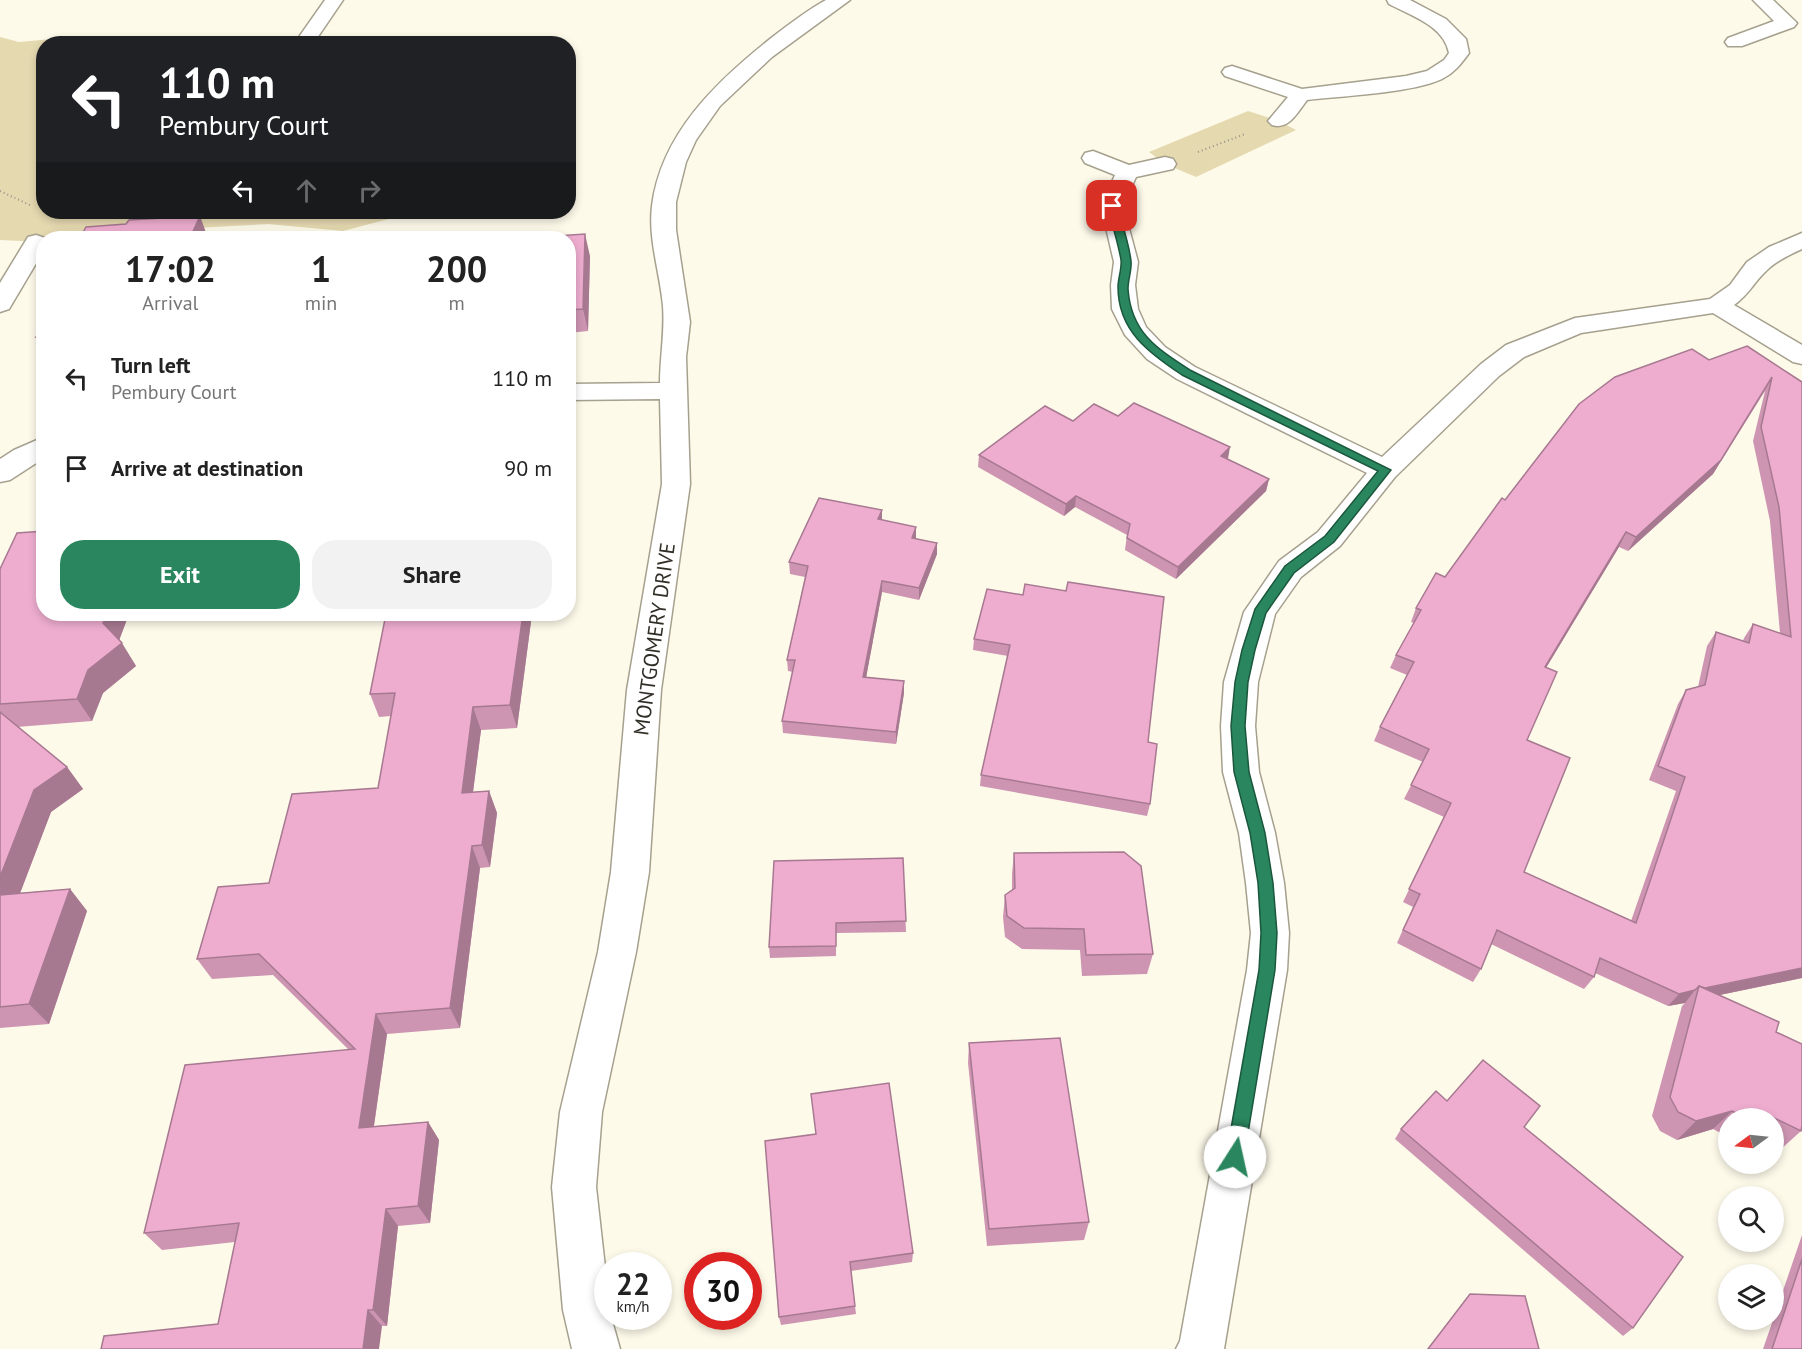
<!DOCTYPE html>
<style>
body{margin:0;font-family:"PT Sans",sans-serif;background:#f2f2f2;color:#222;height:100vh;display:flex;flex-direction:column;font-size:22px;white-space:nowrap}
*{box-sizing:border-box;margin:0}
p{font-size:20px;color:#767676}
.icon{flex:none;width:33px;height:33px;fill:none;stroke:currentColor;stroke-width:2;stroke-linecap:round;stroke-linejoin:round}
.map{position:relative;flex:1;overflow:hidden}
.panel{position:absolute;left:36px;top:231px;width:540px;height:390px;display:flex;flex-direction:column;background:#fff;border-radius:24px;box-shadow:0 3px 9px #0003}
.panel>*{flex:none}
.hud{position:absolute;left:36px;top:36px;width:540px;height:183px;border-radius:24px;box-shadow:0 3px 9px #0003;background:#202124;color:#fff;overflow:hidden}
.needle{width:39px;rotate:255deg}
.fabs{position:absolute;left:1718px;top:1108px;display:grid;gap:12px}
.fabs a{display:grid;place-items:center;width:66px;height:66px;border-radius:50%;background:#fff;box-shadow:0 3px 9px #0003;font-size:30px}
.speed{position:absolute;left:594px;top:1252px;display:flex;gap:12px;font-size:30px;font-weight:700;text-align:center}
.speed>*{display:grid;place-content:center;width:78px;height:78px;border-radius:50%;background:#fff;box-shadow:0 3px 9px #0003;line-height:1}
.speed small{font-size:15px;font-weight:400}
.speed .limit{border:9px solid #d22;background:#fff;color:#111}
.pin{position:absolute;display:grid;place-items:center;width:51px;height:51px;color:#fff;margin:-26px;border-radius:12px;box-shadow:0 3px 9px #0006}
.me{position:absolute;width:66px;margin:-33px;rotate:10deg;stroke-linejoin:round;filter:drop-shadow(0 0 4px #0008)}
.turn{display:flex;align-items:center;gap:21px;height:126px;padding:0 24px;font-size:27px}
.turn .icon{width:78px;height:78px;stroke-width:2.5}
.turn b{display:block;font-size:42px;line-height:51px}
.lanes{display:flex;align-items:center;height:57px;padding:0 24px;background:#0003;justify-content:center;gap:30px;direction:ltr}
.lanes .off{opacity:.35}
.eta{display:flex;justify-content:space-evenly;align-items:center;height:102px;text-align:center}
.eta b{font-size:36px;font-weight:600;line-height:42px}
.button{display:flex;gap:12px;margin-top:auto;padding:12px 24px}
.button a{flex:1;height:69px;border-radius:24px;background:#29865e;color:#fff;font-size:24px;font-weight:600;line-height:69px;text-align:center}
.button a+a{background:#f2f2f2;color:#222}
ul{padding:0;list-style:none}
li{display:flex;align-items:center;gap:18px;height:90px;padding:0 24px}
li div{flex:1}
li b{display:block;font-size:22px}
li em{font-style:normal}
.map>svg:first-child{display:block}
.green{fill:#e5d9b0}
.lines{fill:none;stroke-linecap:round;stroke-linejoin:round}
.minor-casing{stroke:#a6a08e;stroke-width:3}
.path{stroke:#979488;stroke-width:2;stroke-dasharray:1 3;stroke-linecap:butt}
.minor{fill:#fff;fill-rule:evenodd}
.wall{fill:#cd95b2;fill-rule:evenodd}
.shaded-wall{fill:#a77991}
.building{fill:#eeadcf;stroke:#a77991;stroke-width:1.5;fill-rule:evenodd}
.route{fill:#29865e;stroke:#1b573d;stroke-width:1.5}
.labels{text-anchor:middle;dominant-baseline:central;stroke-width:5;stroke-linejoin:round;paint-order:stroke}
.street-label{font-size:21px;fill:#302e26;stroke:#fff}
</style>
<div class="map">
<svg width="1802" height="1349" viewBox="0 0 1802 1349">
<rect width="100%" height="100%" fill="#fefaea"/>
<!-- green -->
<g class="green">
<path d="M 0,37 L 19,42 L 63,38 L 82,43 L 44,44 L 44,212 L 415,212 L 343,231 L 268,224 L 158,230 L 82,238 L 44,238 L 43,242 L 0,240 Z"/>
<path d="M 1248,111 L 1279,121 L 1296,130 L 1196,177 L 1165,164 L 1149,152 Z"/>
</g>
<g class="lines">
<defs>
<g id="minor">
<path d="M 325,0 L 343,0 L 313,44 L 294,44 Z"/>
<path d="M 826,0 L 850,0 L 772,57 L 720,106 L 696,140 L 686,162 L 676,202 L 676,230 L 690,322 L 686,357 L 690,484 L 661,690 L 649,872 L 636,952 L 602,1112 L 596,1187 L 608,1294 L 608,1317 L 611,1317 L 620,1349 L 572,1349 L 563,1310 L 552,1187 L 560,1112 L 598,952 L 611,872 L 627,690 L 662,484 L 660,399 L 568,400 L 568,384 L 660,383 C 660,357 665,332 663,306 C 660,273 648,239 652,206 C 661,134 716,82 770,39 C 788,25 806,11 826,0 Z"/>
<path d="M 1387,0 L 1410,0 L 1446,19 L 1466,39 L 1469,53 C 1461,64 1454,73 1442,79 C 1412,93 1342,96 1307,100 C 1297,113 1289,130 1272,125 L 1268,121 L 1288,97 L 1225,76 L 1222,72 L 1225,68 L 1232,66 L 1302,89 L 1406,76 L 1427,71 L 1444,60 L 1449,53 C 1444,26 1412,16 1389,4 Z"/>
<path d="M 1753,0 L 1773,0 L 1797,23 L 1794,27 L 1742,46 L 1728,46 L 1725,42 L 1728,38 L 1774,21 Z"/>
<path d="M 1093,151 L 1129,165 L 1165,157 L 1173,159 L 1176,164 L 1173,169 L 1136,177 L 1123,206 L 1138,262 L 1135,285 L 1138,309 L 1146,327 L 1165,347 L 1195,367 L 1382,457 L 1481,364 L 1506,345 L 1575,318 L 1710,299 L 1730,285 L 1747,262 L 1769,247 L 1802,233 L 1802,249 C 1789,255 1774,262 1764,273 C 1753,284 1748,295 1734,305 L 1802,345 L 1802,364 L 1793,362 L 1713,313 L 1581,333 L 1524,357 L 1499,376 L 1395,477 L 1340,546 L 1301,577 L 1275,614 L 1258,682 L 1255,726 L 1259,772 L 1275,833 L 1284,883 L 1289,933 L 1287,970 L 1224,1349 L 1176,1349 L 1180,1341 L 1247,970 L 1251,933 L 1246,883 L 1239,833 L 1223,772 L 1221,726 L 1224,682 L 1244,612 L 1279,561 L 1318,532 L 1367,473 L 1177,379 L 1147,359 L 1125,335 L 1112,309 L 1111,285 L 1114,262 L 1101,206 L 1115,175 L 1085,163 L 1082,158 L 1085,153 Z"/>
<path d="M 36,235 L 45,238 L 44,238 L 44,250 L 9,309 L 0,312 L 0,283 L 28,237 Z"/>
<path d="M 44,437 L 44,458 L 10,480 L 0,482 L 0,459 L 14,450 Z"/>
</g>
</defs>
<!-- minor casing -->
<use href="#minor" class="minor-casing"/>
<!-- path -->
<g class="path">
<path d="M 1198,152 L 1245,134"/>
<path d="M 0,191 L 32,206"/>
</g>
<!-- minor -->
<use href="#minor" class="minor"/>
</g>
<!-- wall -->
<g class="wall">
<path d="M 568,238 L 590,256 L 588,331 L 568,333 Z"/>
<path d="M 44,324 L 44,350 L 36,337 Z"/>
<path d="M 1709,360 L 1802,382 L 1802,978 L 1720,995 L 1776,1032 L 1801,1131 L 1780,1150 L 1773,1146 L 1773,1119 L 1728,1119 L 1728,1137 L 1713,1129 L 1677,1140 L 1660,1131 L 1652,1116 L 1682,1006 L 1685,1003 L 1668,1006 L 1595,973 L 1594,977 L 1584,989 L 1491,944 L 1481,969 L 1473,982 L 1397,943 L 1413,907 L 1403,902 L 1444,817 L 1404,799 L 1423,762 L 1374,741 L 1380,727 L 1407,675 L 1390,668 L 1396,655 L 1414,623 L 1411,622 L 1416,608 L 1445,577 L 1505,500 ZM 1765,391 L 1753,441 L 1770,521 L 1780,633 L 1753,624 L 1744,638 L 1743,641 L 1716,632 L 1707,646 L 1698,687 L 1686,690 L 1678,704 L 1649,780 L 1676,791 L 1631,921 L 1524,872 L 1527,740 L 1546,668 L 1619,547 L 1628,551 L 1713,474 Z"/>
<path d="M 1118,416 L 1228,459 L 1269,479 L 1266,491 L 1176,579 L 1125,550 L 1127,535 L 1075,507 L 1064,516 L 978,467 L 979,455 L 1073,421 Z"/>
<path d="M 882,520 L 916,538 L 937,554 L 919,600 L 882,592 L 866,677 L 904,681 L 904,693 L 896,744 L 783,733 L 782,721 L 793,672 L 788,671 L 787,660 L 805,577 L 790,574 L 789,562 Z"/>
<path d="M 0,569 L 44,614 L 129,614 L 119,640 L 136,666 L 103,693 L 92,721 L 17,727 L 67,767 L 83,789 L 51,812 L 20,893 L 70,889 L 87,911 L 49,1024 L 0,1028 Z"/>
<path d="M 987,589 L 1148,742 L 1150,804 L 1147,816 L 980,786 L 981,775 L 1008,656 L 973,650 L 974,639 Z"/>
<path d="M 332,614 L 532,614 L 517,728 L 481,730 L 473,792 L 489,791 L 497,813 L 490,867 L 480,868 L 460,1028 L 387,1034 L 374,1126 L 428,1122 L 439,1140 L 430,1223 L 398,1226 L 387,1326 L 218,1324 L 235,1242 L 162,1250 L 144,1233 L 348,1049 L 273,975 L 212,979 L 197,959 L 269,883 L 378,788 L 391,716 L 379,717 L 370,694 L 386,617 L 334,617 Z"/>
<path d="M 1014,853 L 1153,954 L 1147,974 L 1082,976 L 1080,950 L 1022,949 L 1005,937 L 1003,917 L 1005,895 L 1012,890 L 1012,874 Z"/>
<path d="M 903,858 L 906,932 L 836,933 L 836,956 L 770,958 L 769,947 Z"/>
<path d="M 969,1043 L 1089,1222 L 1084,1240 L 987,1246 L 968,1063 Z"/>
<path d="M 1447,1101 L 1524,1127 L 1633,1328 L 1623,1336 L 1395,1139 L 1401,1129 Z"/>
<path d="M 765,1141 L 913,1253 L 912,1262 L 851,1271 L 856,1314 L 781,1325 L 779,1317 Z"/>
<path d="M 1802,1235 L 1802,1349 L 1763,1349 L 1773,1320 Z"/>
<path d="M 1470,1294 L 1539,1349 L 1427,1349 Z"/>
</g>
<!-- shaded-wall -->
<g class="shaded-wall">
<path d="M 200,216 L 208,238 L 190,238 Z"/>
<path d="M 585,234 L 590,256 L 588,331 L 583,309 Z"/>
<path d="M 1772,377 L 1713,474 L 1628,551 L 1636,537 Z"/>
<path d="M 1230,447 L 1228,459 L 1221,456 Z"/>
<path d="M 1269,479 L 1266,491 L 1176,579 L 1178,567 Z"/>
<path d="M 1076,496 L 1075,507 L 1064,516 L 1066,504 Z"/>
<path d="M 882,510 L 882,522 L 878,519 Z"/>
<path d="M 916,527 L 916,538 L 912,538 Z"/>
<path d="M 1626,532 L 1619,547 L 1538,681 L 1545,667 Z"/>
<path d="M 937,543 L 937,554 L 919,600 L 919,588 Z"/>
<path d="M 882,581 L 882,592 L 864,689 L 863,677 Z"/>
<path d="M 107,614 L 129,614 L 117,646 L 103,623 Z"/>
<path d="M 523,614 L 532,614 L 517,728 L 510,705 Z"/>
<path d="M 122,643 L 136,666 L 103,693 L 92,721 L 77,699 L 88,670 Z"/>
<path d="M 904,681 L 904,693 L 896,744 L 896,732 Z"/>
<path d="M 473,707 L 481,730 L 470,815 L 462,793 Z"/>
<path d="M 67,767 L 83,789 L 51,812 L 11,917 L 0,904 L 0,877 L 34,790 Z"/>
<path d="M 489,791 L 497,813 L 490,867 L 482,845 Z"/>
<path d="M 472,846 L 480,868 L 460,1028 L 450,1008 Z"/>
<path d="M 70,889 L 87,911 L 49,1024 L 29,1004 Z"/>
<path d="M 1802,968 L 1802,978 L 1695,1000 L 1698,990 Z"/>
<path d="M 1695,990 L 1685,1003 L 1668,1006 L 1679,994 Z"/>
<path d="M 376,1014 L 387,1034 L 371,1146 L 359,1128 Z"/>
<path d="M 1732,1111 L 1713,1129 L 1677,1140 L 1696,1121 Z"/>
<path d="M 428,1122 L 439,1140 L 430,1223 L 418,1206 Z"/>
<path d="M 386,1209 L 398,1226 L 387,1326 L 373,1310 Z"/>
<path d="M 368,1310 L 382,1326 L 379,1349 L 363,1349 Z"/>
</g>
<!-- building -->
<g class="building">
<path d="M 200,216 L 190,238 L 80,238 L 86,227 L 126,224 L 129,220 Z"/>
<path d="M 585,234 L 583,309 L 568,310 L 568,238 L 527,238 Z"/>
<path d="M 44,324 L 44,336 L 36,337 Z"/>
<path d="M 1747,346 L 1802,382 L 1802,968 L 1705,988 L 1699,986 L 1695,990 L 1679,994 L 1600,958 L 1594,977 L 1497,930 L 1481,969 L 1403,930 L 1420,894 L 1409,889 L 1451,803 L 1411,785 L 1429,749 L 1380,727 L 1414,662 L 1396,655 L 1421,610 L 1416,608 L 1436,573 L 1445,577 L 1502,498 L 1505,500 L 1579,404 L 1615,377 L 1692,349 L 1709,360 ZM 1772,377 L 1761,427 L 1779,507 L 1791,637 L 1753,624 L 1749,643 L 1716,632 L 1705,685 L 1686,690 L 1658,766 L 1685,777 L 1636,923 L 1524,872 L 1570,758 L 1527,740 L 1557,672 L 1545,667 L 1626,532 L 1636,537 L 1721,460 Z"/>
<path d="M 1134,403 L 1230,447 L 1221,456 L 1269,479 L 1178,567 L 1127,538 L 1130,524 L 1076,496 L 1066,504 L 979,455 L 1045,406 L 1073,421 L 1094,404 L 1118,416 Z"/>
<path d="M 819,498 L 882,510 L 878,519 L 916,527 L 912,538 L 937,543 L 919,588 L 882,581 L 863,677 L 904,681 L 896,732 L 782,721 L 795,660 L 787,660 L 808,566 L 789,562 Z"/>
<path d="M 44,531 L 44,614 L 107,614 L 103,623 L 122,643 L 88,670 L 77,699 L 0,704 L 0,569 L 17,533 Z"/>
<path d="M 1068,582 L 1164,597 L 1148,742 L 1157,744 L 1150,804 L 981,775 L 1010,645 L 974,639 L 987,589 L 1023,595 L 1025,584 L 1066,591 Z"/>
<path d="M 386,614 L 523,614 L 510,705 L 473,707 L 462,793 L 489,791 L 482,845 L 472,846 L 450,1008 L 376,1014 L 359,1128 L 428,1122 L 418,1206 L 386,1209 L 373,1310 L 368,1310 L 363,1349 L 101,1349 L 104,1336 L 218,1324 L 239,1223 L 144,1233 L 185,1065 L 355,1049 L 259,954 L 197,959 L 218,887 L 269,883 L 292,794 L 378,788 L 395,693 L 370,694 Z"/>
<path d="M 0,712 L 67,767 L 34,790 L 0,877 Z"/>
<path d="M 1124,852 L 1141,866 L 1153,954 L 1086,955 L 1084,929 L 1024,928 L 1007,916 L 1005,895 L 1015,888 L 1014,853 Z"/>
<path d="M 903,858 L 906,921 L 836,923 L 836,946 L 769,947 L 774,861 Z"/>
<path d="M 70,889 L 29,1004 L 0,1007 L 0,895 Z"/>
<path d="M 1699,986 L 1779,1022 L 1776,1032 L 1802,1044 L 1802,1125 L 1801,1131 L 1758,1110 L 1756,1119 L 1749,1119 L 1732,1111 L 1696,1121 L 1678,1112 L 1670,1097 Z"/>
<path d="M 1060,1038 L 1089,1222 L 989,1229 L 969,1043 Z"/>
<path d="M 1483,1060 L 1540,1106 L 1524,1127 L 1683,1257 L 1633,1328 L 1401,1129 L 1436,1091 L 1447,1101 Z"/>
<path d="M 889,1083 L 913,1253 L 850,1262 L 855,1306 L 779,1317 L 765,1141 L 816,1134 L 811,1094 Z"/>
<path d="M 1802,1259 L 1802,1349 L 1772,1349 Z"/>
<path d="M 1470,1294 L 1525,1296 L 1539,1349 L 1428,1349 Z"/>
</g>
<!-- route -->
<path class="route" d="M 1112,203 L 1117,206 C 1122,224 1129,243 1131,261 C 1132,270 1128,279 1128,289 C 1131,332 1156,348 1190,370 L 1391,470 L 1334,542 L 1294,573 L 1266,613 L 1255,650 L 1248,682 L 1245,726 L 1249,772 L 1265,833 L 1273,883 L 1277,933 L 1275,970 L 1244,1157 L 1241,1163 L 1235,1165 L 1229,1163 L 1226,1157 L 1259,970 L 1261,933 L 1258,883 L 1250,833 L 1234,772 L 1231,726 L 1235,682 L 1242,650 L 1255,609 L 1285,566 L 1325,536 L 1378,471 L 1182,375 C 1149,353 1118,331 1118,287 C 1118,278 1122,269 1121,260 C 1118,242 1112,224 1107,206 Z"/>
<g class="labels">
<!-- street labels -->
<g class="street-label">
<text transform="translate(654 639) rotate(-82)">MONTGOMERY DRIVE</text>
</g>
</g>
</svg>
<div class="fabs">
<a><svg class="needle" viewBox="-14 -14 28 28"><path d="M0-13l5 13h-10z" fill="#e53935"/><path d="M0 13l5-13h-10z" fill="#767676"/></svg></a>
<a><svg class="icon" aria-label="search" viewBox="0 0 24 24"><circle cx="10" cy="10" r="6"/><path d="M15 15l6 6"/></svg></a>
<a><svg class="icon" aria-label="layers" viewBox="0 0 24 24"><path d="M12 4l9 5-9 5-9-5zM3 14l9 5 9-5"/></svg></a>
</div>
<div class="speed"><div>22<small>km/h</small></div><div class="limit">30</div></div>
<div class="pin" style="left:1112px;top:206px;background:#d93025"><svg class="icon" aria-label="arrive" viewBox="0 0 24 24"><path d="M6 21V4h12l-3 4 3 4H6"/></svg></div>
<svg class="me" style="left:1235px;top:1157px" viewBox="-20 -20 40 40"><circle r="19" fill="#fff"/><path d="M0-13L10 11 0 6-10 11z" fill="#29865e"/></svg>
<div class="hud">
<div class="turn"><svg class="icon" aria-label="left" viewBox="0 0 24 24"><path d="M17 20v-9H6M10 6l-5 5 5 5"/></svg><div><b>110 m</b>Pembury Court</div></div>
<div class="lanes"><svg class="icon" aria-label="left" viewBox="0 0 24 24"><path d="M17 20v-9H6M10 6l-5 5 5 5"/></svg><svg class="icon off" aria-label="ahead" viewBox="0 0 24 24"><path d="M12 20V5M6 11l6-6 6 6"/></svg><svg class="icon off" aria-label="right" viewBox="0 0 24 24"><path d="M7 20v-9h11M14 6l5 5-5 5"/></svg></div>
</div>
<section class="panel">
<div class="eta">
<div><b>17:02</b><p>Arrival</p></div>
<div><b>1</b><p>min</p></div>
<div><b>200</b><p>m</p></div>
</div>
<ul>
<li><svg class="icon" aria-label="left" viewBox="0 0 24 24"><path d="M17 20v-9H6M10 6l-5 5 5 5"/></svg><div><b>Turn left</b><p>Pembury Court</p></div><em>110 m</em></li>
<li><svg class="icon" aria-label="arrive" viewBox="0 0 24 24"><path d="M6 21V4h12l-3 4 3 4H6"/></svg><div><b>Arrive at destination</b></div><em>90 m</em></li>
</ul>
<div class="button"><a>Exit</a><a>Share</a></div>
</section>
</div>
